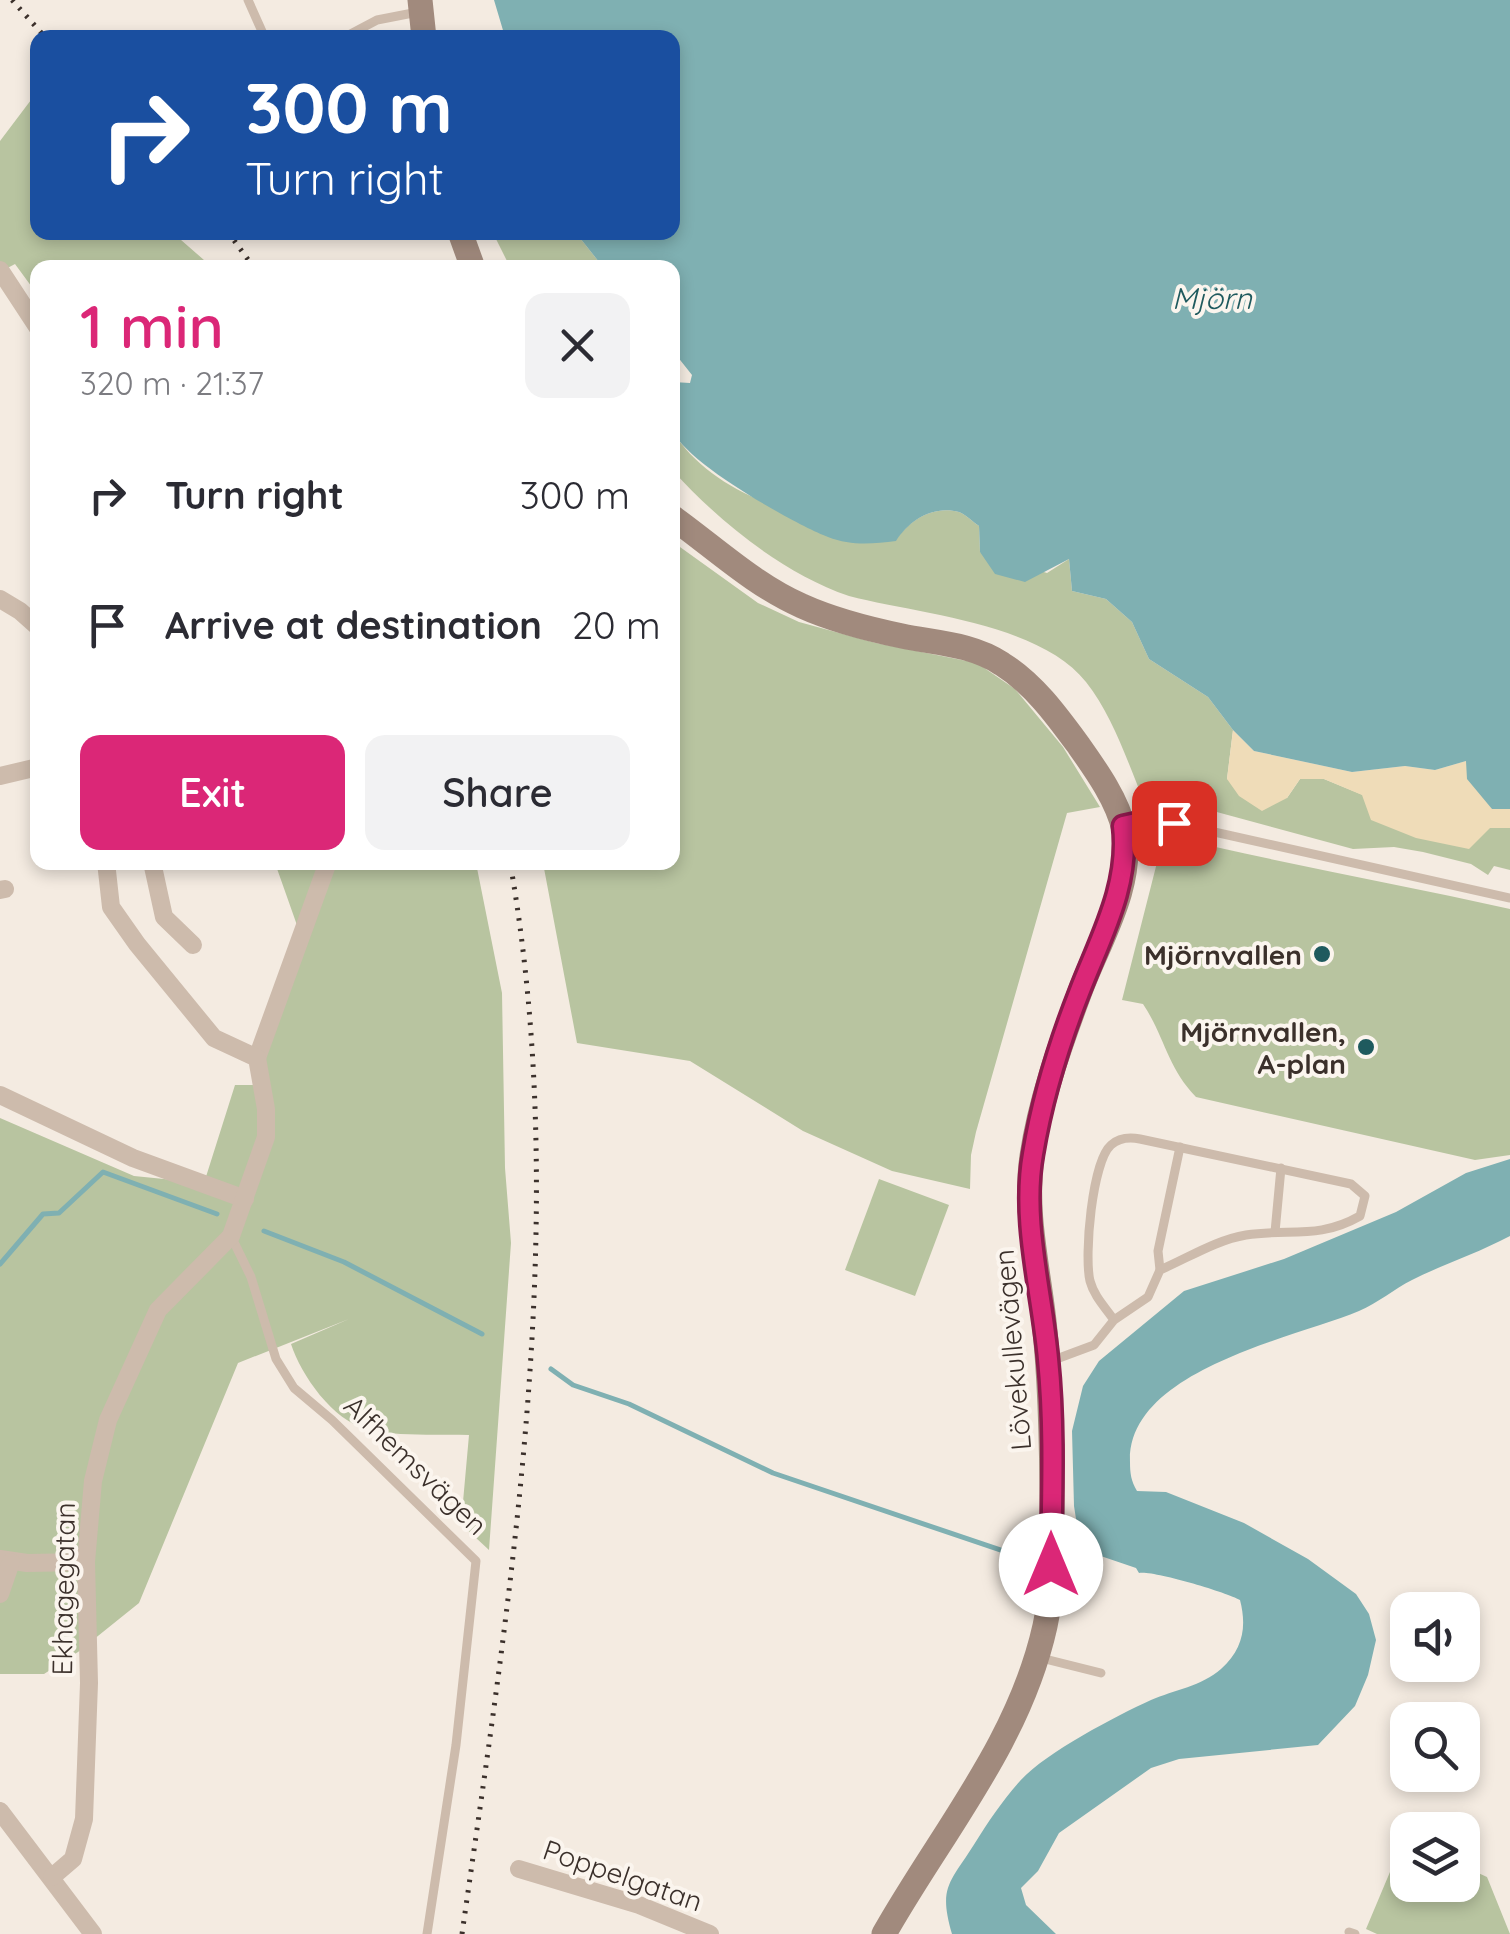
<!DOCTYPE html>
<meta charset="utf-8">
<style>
body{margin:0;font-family:Quicksand,sans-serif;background:#f2f2f3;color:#2b2b33;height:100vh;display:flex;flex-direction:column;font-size:38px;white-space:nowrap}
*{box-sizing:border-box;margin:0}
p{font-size:32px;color:#7c7c81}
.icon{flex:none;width:55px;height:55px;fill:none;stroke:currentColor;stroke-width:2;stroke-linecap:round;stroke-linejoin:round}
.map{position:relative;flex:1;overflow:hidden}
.details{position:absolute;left:30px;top:260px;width:650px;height:610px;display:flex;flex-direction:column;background:#fff;border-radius:20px;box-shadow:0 5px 15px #0003}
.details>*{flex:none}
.guide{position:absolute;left:30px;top:30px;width:650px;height:210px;border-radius:20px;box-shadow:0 5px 15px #0003;background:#1a4fa0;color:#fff;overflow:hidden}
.fabs{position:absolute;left:1390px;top:1592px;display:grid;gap:20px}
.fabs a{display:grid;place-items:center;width:90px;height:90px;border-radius:20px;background:#fff;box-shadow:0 5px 15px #0003;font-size:50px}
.pin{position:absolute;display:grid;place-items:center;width:85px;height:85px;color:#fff;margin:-42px;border-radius:20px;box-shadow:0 5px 15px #0006}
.me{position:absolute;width:110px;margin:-55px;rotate:0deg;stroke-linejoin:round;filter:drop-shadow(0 0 8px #0008)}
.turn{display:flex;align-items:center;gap:35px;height:210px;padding:0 50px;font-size:45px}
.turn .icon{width:130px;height:130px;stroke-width:2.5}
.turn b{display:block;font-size:70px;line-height:85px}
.round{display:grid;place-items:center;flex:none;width:105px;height:105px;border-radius:20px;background:#f2f2f3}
.head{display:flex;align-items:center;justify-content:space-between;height:170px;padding:0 50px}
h1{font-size:60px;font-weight:600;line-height:75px;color:#db2777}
.cta{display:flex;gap:20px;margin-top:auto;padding:20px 50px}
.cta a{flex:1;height:115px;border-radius:20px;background:#db2777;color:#fff;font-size:40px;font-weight:600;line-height:115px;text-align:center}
.cta a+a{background:#f2f2f3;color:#2b2b33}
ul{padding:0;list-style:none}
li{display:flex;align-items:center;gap:30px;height:130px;padding:0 50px}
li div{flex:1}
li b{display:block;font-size:38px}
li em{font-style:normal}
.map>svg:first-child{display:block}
.green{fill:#b8c4a0}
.sand{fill:#efdcb8}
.water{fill:#7fb0b2}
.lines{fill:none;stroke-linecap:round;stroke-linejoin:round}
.stream{stroke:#7fb0b2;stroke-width:5}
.lane{stroke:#cdbbac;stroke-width:9}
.street{stroke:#cdbbac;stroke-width:18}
.secondary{stroke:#a18a7d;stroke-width:25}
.rail{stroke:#3b302b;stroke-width:5;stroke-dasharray:2.5 8;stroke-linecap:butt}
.route-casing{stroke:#8e194d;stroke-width:25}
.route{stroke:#db2777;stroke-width:18}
.poi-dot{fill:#1f5a5e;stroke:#fbf5ee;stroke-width:4}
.labels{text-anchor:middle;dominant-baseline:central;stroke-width:8;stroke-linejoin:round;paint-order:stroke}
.poi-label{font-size:28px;font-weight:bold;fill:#3b302b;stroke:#fbf5ee;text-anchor:end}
.street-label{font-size:28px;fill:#3b302b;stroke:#fbf5ee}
.water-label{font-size:30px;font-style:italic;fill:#1f5a5e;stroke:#fbf5ee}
</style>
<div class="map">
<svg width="1510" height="1934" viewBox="0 0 1510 1934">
<rect width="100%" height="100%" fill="#f4ebe1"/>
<!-- green -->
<g class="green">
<path d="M 37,92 L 38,232 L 173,233 L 212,267 L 38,268 L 37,294 L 15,264 L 0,272 L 0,141 Z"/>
<path d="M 493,233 L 576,233 L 603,267 L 510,267 Z"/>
<path d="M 672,430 C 717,504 819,519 895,541 C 909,521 932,505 959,512 C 965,514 973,522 979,526 L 980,552 L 1047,573 L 1069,559 L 1072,591 L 1106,599 L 1132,622 L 1149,659 L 1208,697 L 1233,730 L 1227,779 L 1287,798 L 1300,779 L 1324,779 L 1363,795 L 1490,828 L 1510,828 L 1510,870 L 1494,866 L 1488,875 L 1471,864 L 1423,852 L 1394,847 L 1353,849 L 1191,805 L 1187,818 L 1147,808 C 1129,767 1114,717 1086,682 C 1040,623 918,614 849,596 C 782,573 720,522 673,471 Z"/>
<path d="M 673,542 L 758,603 L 799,622 L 876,643 L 977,663 L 1015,689 L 1063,747 L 1100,807 L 1067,813 L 976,1132 L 971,1155 L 970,1189 L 892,1171 L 803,1131 L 690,1061 L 577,1043 L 543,863 L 672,862 Z"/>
<path d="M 1164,835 C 1279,863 1395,883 1510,909 L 1510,1155 L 1475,1160 L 1196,1097 C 1167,1067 1165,1037 1143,1004 L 1122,1000 Z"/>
<path d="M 275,863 L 476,863 L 502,993 L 505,1168 L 511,1243 L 489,1550 L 461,1524 L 469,1435 C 436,1434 399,1437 367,1429 C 333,1421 301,1375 291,1344 L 349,1319 L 238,1363 L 139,1603 L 78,1652 L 44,1674 L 0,1674 L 0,1118 L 134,1176 L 204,1183 L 235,1085 L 256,1085 L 304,945 Z"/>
<path d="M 879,1179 L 949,1205 L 915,1296 L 845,1270 Z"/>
<path d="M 1403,1841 L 1407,1843 L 1408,1885 L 1462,1885 L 1463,1866 L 1487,1877 L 1510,1934 L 1377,1934 L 1366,1929 Z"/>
</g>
<!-- sand -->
<path class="sand" d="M 1233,730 L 1254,751 L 1352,772 L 1405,766 L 1435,770 L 1466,761 L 1492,809 L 1510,809 L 1510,828 L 1490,828 L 1469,849 L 1416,838 L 1371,820 L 1362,795 L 1324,779 L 1300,779 L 1287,798 L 1262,811 L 1239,796 L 1227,779 Z"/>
<!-- water -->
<g class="water">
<path d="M 494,0 L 1510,0 L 1510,809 L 1492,809 L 1467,779 L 1466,761 L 1435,770 L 1405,766 L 1352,772 L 1254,751 L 1233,730 L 1208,697 L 1149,659 L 1132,622 L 1106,599 L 1072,591 L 1069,559 L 1025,582 L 995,574 L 980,552 L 979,526 C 973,522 965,514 959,512 C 932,505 909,521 896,541 C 872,544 851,546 828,537 C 796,525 680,460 672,428 C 669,415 672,396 673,382 L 690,383 L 692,375 L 673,351 L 672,268 L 603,267 L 576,233 L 672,232 L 672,38 L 505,37 Z"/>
<path d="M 1510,1159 L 1510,1236 C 1478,1253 1444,1264 1412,1280 C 1394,1289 1378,1303 1359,1311 C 1294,1338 1127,1370 1130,1462 C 1130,1473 1131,1481 1137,1491 L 1166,1492 L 1244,1523 L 1308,1559 L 1356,1594 L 1369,1614 L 1376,1640 L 1368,1675 L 1355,1706 L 1318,1745 L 1179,1759 L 1151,1768 L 1059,1833 L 1038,1871 L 1021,1888 L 1026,1905 L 1056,1934 L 952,1934 C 938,1886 950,1883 975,1843 C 988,1822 1003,1800 1020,1781 C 1045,1753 1116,1716 1151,1700 C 1174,1690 1202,1686 1221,1669 C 1243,1649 1247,1627 1240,1600 C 1226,1592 1152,1570 1139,1573 L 1136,1568 L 1086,1551 L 1079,1538 L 1074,1506 L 1072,1431 L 1083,1386 L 1099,1361 L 1184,1291 L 1284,1259 L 1396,1212 L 1466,1173 Z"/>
</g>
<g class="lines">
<!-- stream -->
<g class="stream">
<path d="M 264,1231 L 344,1262 L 482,1334"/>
<path d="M 0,1264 L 43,1214 L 59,1213 L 103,1172 L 217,1214"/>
<path d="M 551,1369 L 573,1385 L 629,1404 L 773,1473 L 1027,1559"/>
</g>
<!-- lane -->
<g class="lane">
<path d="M 248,0 L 265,38"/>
<path d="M 343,38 L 377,20 L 418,12"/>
<path d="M 1127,825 L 1151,820 L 1174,823 L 1510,898"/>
<path d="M 1275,1232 L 1281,1168"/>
<path d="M 231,1236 L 251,1277 L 276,1359 L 294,1388 L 332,1420 L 476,1561 L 456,1745 L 427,1934"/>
<path d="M 1160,1270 L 1158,1251 L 1180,1147"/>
<path d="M 1051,1361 L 1094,1345 L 1114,1320 L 1148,1297 L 1160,1270 C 1188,1258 1216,1240 1246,1235 C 1289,1228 1318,1240 1360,1216 L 1365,1196 L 1351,1184 L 1140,1139 C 1130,1137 1120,1137 1111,1145 C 1092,1162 1084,1256 1090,1281 C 1094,1296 1105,1307 1114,1320"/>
<path d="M 1041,1658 L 1101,1673"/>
<path d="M 1349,1932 L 1355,1934"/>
</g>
<!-- street -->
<g class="street">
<path d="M 0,270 L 38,328"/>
<path d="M 0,599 L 20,611 L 38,627"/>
<path d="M 0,776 L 38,767"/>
<path d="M 152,862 L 164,917 L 193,945"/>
<path d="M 0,890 L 5,889"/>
<path d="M 257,1058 L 328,862"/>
<path d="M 0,1095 L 133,1158 L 245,1199"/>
<path d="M 0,1559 L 27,1563 L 86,1562"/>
<path d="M 0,1594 L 11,1562"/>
<path d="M 0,1811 L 93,1934"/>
<path d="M 519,1869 L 639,1905 L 710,1934"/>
<path d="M 52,1877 L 73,1859 L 84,1819 L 89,1683 L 86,1562 L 93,1481 L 108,1420 L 158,1310 L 231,1236 L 266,1137 L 266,1109 L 257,1058 L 214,1038 L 137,944 L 111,907 L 106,862"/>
</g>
<!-- secondary -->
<g class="secondary">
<path d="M 420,0 L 424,38"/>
<path d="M 460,232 L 473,268"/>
<path d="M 672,517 C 714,547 754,585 802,606 C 833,620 868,629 902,636 C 936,643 972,644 1002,664 C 1034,684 1057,716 1079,746 C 1096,770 1118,801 1124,830 C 1135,888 1096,945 1078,997 C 1059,1048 1040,1102 1032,1156 C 1024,1211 1038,1267 1044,1321 C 1051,1385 1052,1449 1052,1513 C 1051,1551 1053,1589 1045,1626 C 1019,1743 941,1833 884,1934"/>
</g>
<!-- rail -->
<g class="rail">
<path d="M 12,0 L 46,38"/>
<path d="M 228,232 L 254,268"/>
<path d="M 462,1934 C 512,1582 572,1216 510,862"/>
</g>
</g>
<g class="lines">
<defs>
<path id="route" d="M 1051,1565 C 1052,1496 1055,1427 1048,1359 C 1042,1292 1021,1221 1033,1154 C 1042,1100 1059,1044 1079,993 C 1100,938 1130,886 1123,826 L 1150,820 L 1174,823"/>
</defs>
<!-- route casing -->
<use href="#route" class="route-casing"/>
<!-- route -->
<use href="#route" class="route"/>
</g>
<!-- markers -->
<g class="poi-dot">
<circle cx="1322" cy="954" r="10"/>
<circle cx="1366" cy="1047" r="10"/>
</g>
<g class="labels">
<!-- poi labels -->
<g class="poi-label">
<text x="1302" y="954">Mjörnvallen</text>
<text x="1346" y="1031">Mjörnvallen,<tspan x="1346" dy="32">A-plan</tspan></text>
</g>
<!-- street labels -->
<g class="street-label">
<text transform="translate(1012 1350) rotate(-95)">Lövekullevägen</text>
<text transform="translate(416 1465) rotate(44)">Alfhemsvägen</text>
<text transform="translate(63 1589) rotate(-89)">Ekhagegatan</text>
<text transform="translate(623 1875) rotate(19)">Poppelgatan</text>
</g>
<!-- water labels -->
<g class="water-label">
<text x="1212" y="298">Mjörn</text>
</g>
</g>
</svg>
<div class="fabs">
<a><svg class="icon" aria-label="sound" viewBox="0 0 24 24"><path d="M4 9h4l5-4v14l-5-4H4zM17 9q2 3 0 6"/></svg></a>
<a><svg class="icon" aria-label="search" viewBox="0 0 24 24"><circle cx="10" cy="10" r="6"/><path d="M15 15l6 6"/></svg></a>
<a><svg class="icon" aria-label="layers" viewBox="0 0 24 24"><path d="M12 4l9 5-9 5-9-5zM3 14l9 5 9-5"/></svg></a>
</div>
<div class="pin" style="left:1174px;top:823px;background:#d93025"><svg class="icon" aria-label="arrive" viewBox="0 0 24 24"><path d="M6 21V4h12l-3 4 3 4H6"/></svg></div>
<svg class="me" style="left:1051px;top:1565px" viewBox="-20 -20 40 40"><circle r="19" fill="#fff"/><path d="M0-13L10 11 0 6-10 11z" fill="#db2777"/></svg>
<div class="guide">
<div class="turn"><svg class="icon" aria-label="right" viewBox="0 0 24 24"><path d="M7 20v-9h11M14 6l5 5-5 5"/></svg><div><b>300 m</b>Turn right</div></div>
</div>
<section class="details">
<div class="head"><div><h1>1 min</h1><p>320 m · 21:37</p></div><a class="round"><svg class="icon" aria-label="close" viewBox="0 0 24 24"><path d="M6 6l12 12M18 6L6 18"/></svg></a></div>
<ul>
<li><svg class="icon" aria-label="right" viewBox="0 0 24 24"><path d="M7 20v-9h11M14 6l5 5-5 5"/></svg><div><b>Turn right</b></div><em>300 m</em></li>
<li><svg class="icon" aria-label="arrive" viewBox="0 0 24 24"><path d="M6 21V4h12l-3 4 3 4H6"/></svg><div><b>Arrive at destination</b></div><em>20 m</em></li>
</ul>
<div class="cta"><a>Exit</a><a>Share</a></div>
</section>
</div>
